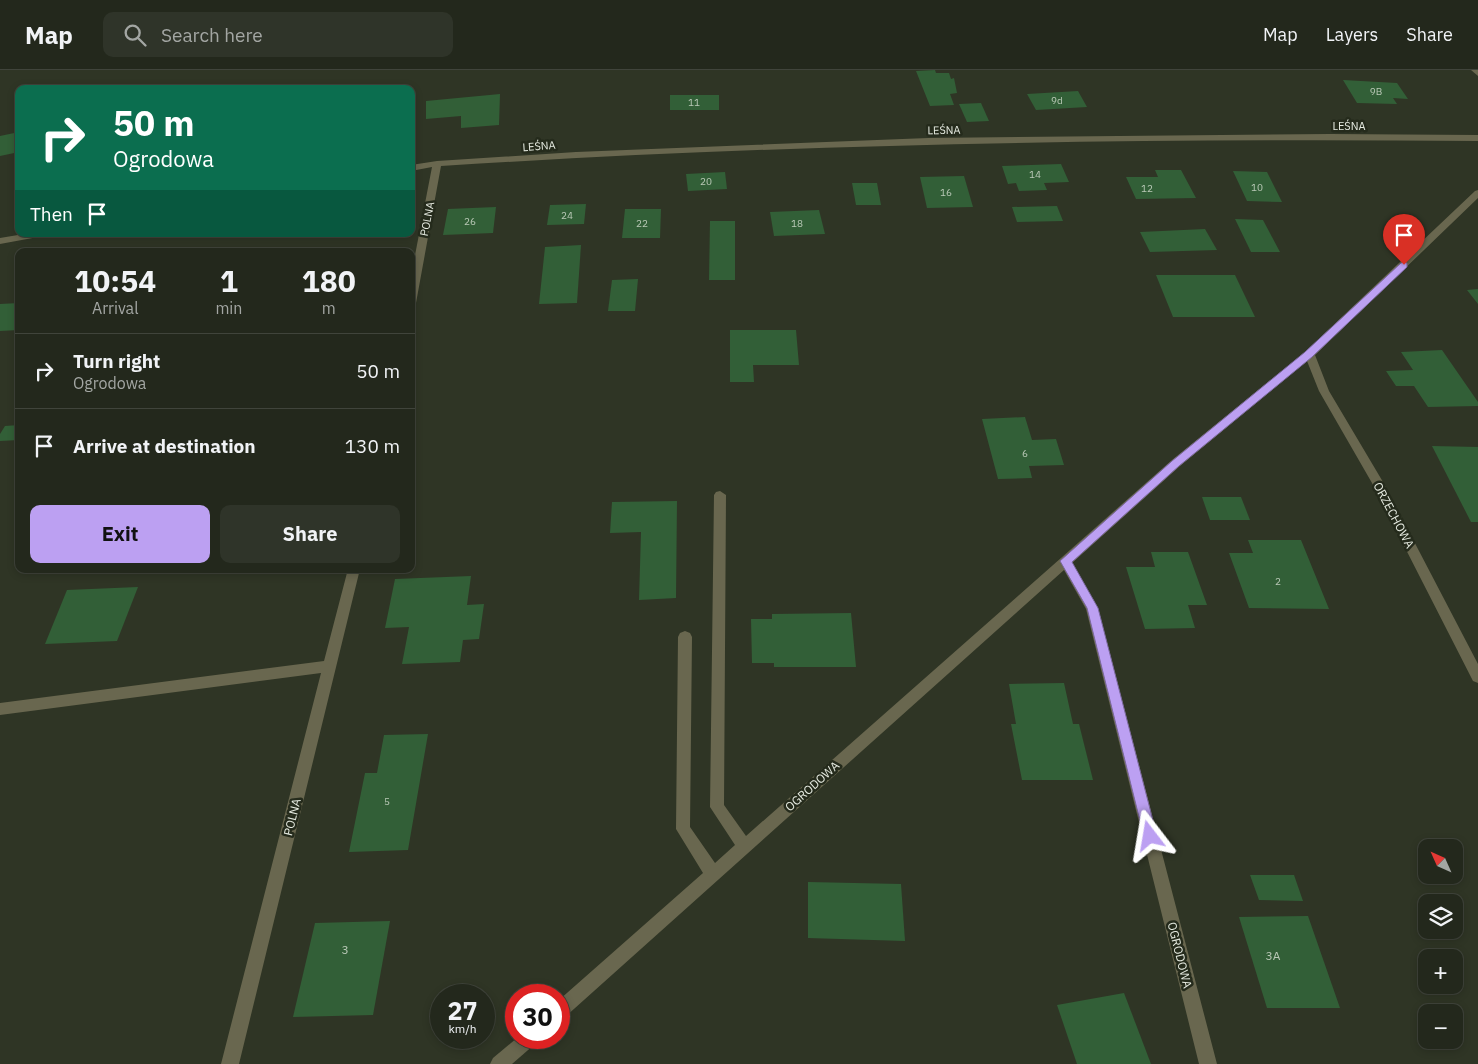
<!DOCTYPE html>
<meta charset="utf-8">
<style>
body{margin:0;font-family:"IBM Plex Sans",sans-serif;background:#2f3429;color:#f1f3f6;height:100vh;display:flex;flex-direction:column;font-size:19px;white-space:nowrap}
*{box-sizing:border-box;margin:0}
p{font-size:16px;color:#a3a6a3}
.icon{flex:none;width:28px;height:28px;fill:none;stroke:currentColor;stroke-width:2;stroke-linecap:round;stroke-linejoin:round}
.map{position:relative;flex:1;overflow:hidden}
.side{position:absolute;left:15px;top:178px;width:400px;height:325px;display:flex;flex-direction:column;background:#23281c;border-radius:10px;box-shadow:0 2px 8px #0003,0 0 0 1px #40443b}
.side>*{flex:none}
.top-card{position:absolute;left:15px;top:15px;width:400px;height:152px;border-radius:10px;box-shadow:0 2px 8px #0003,0 0 0 1px #40443b;background:#0b6e4f;color:#fff;overflow:hidden}
.needle{width:32px;rotate:315deg}
.tools{position:absolute;left:1418px;top:769px;display:grid;gap:10px}
.tools a{display:grid;place-items:center;width:45px;height:45px;border-radius:10px;background:#23281c;box-shadow:0 2px 8px #0003,0 0 0 1px #40443b;font-size:25px}
.speed{position:absolute;left:430px;top:914px;display:flex;gap:10px;font-size:25px;font-weight:700;text-align:center}
.speed>*{display:grid;place-content:center;width:65px;height:65px;border-radius:50%;background:#23281c;box-shadow:0 2px 8px #0003,0 0 0 1px #40443b;line-height:1}
.speed small{font-size:12px;font-weight:400}
.speed .limit{border:8px solid #d22;background:#fff;color:#111}
.pin{position:absolute;display:grid;place-items:center;width:42px;height:42px;color:#fff;margin:-51px -21px;border-radius:50% 50% 50% 0;rotate:-45deg;box-shadow:0 0 5px #0007}
.pin .icon{rotate:45deg}
.me{position:absolute;width:55px;margin:-28px;rotate:346deg;stroke-linejoin:round;filter:drop-shadow(0 0 4px #0008)}
.turn{display:flex;align-items:center;gap:18px;height:105px;padding:0 15px;font-size:22px}
.turn .icon{width:65px;height:65px;stroke-width:2.5}
.turn b{display:block;font-size:35px;line-height:42px}
.then{display:flex;align-items:center;height:48px;padding:0 15px;background:#0003;gap:10px;font-size:19px}
.eta{display:flex;justify-content:space-evenly;align-items:center;height:85px;text-align:center}
.eta b{font-size:30px;font-weight:800;line-height:35px}
.action{display:flex;gap:10px;margin-top:auto;padding:10px 15px}
.action a{flex:1;height:58px;border-radius:10px;background:#bca0f2;color:#111;font-size:20px;font-weight:800;line-height:58px;text-align:center}
.action a+a{background:#2f3429;color:#f1f3f6}
ul{padding:0;list-style:none}
li{display:flex;align-items:center;gap:15px;height:75px;padding:0 15px;border-top:1px solid #40443b}
li div{flex:1}
li b{display:block;font-size:19px}
li em{font-style:normal}
header{display:flex;align-items:center;gap:30px;box-sizing:border-box;height:70px;padding:0 25px;background:#23281c;border-bottom:1px solid #40443b}
header strong{font-size:24px}
nav{display:flex;gap:28px;margin-inline-start:auto;font-size:18px}
.search{width:350px;height:45px;background:#2f3429;display:flex;align-items:center;gap:12px;box-sizing:border-box;padding:0 18px;border-radius:10px;color:#a3a6a3;font-size:19px}
.map>svg:first-child{display:block}
.building{fill:#325f37}
.lines{fill:none;stroke-linecap:round;stroke-linejoin:round}
.minor{fill:#69674f;fill-rule:evenodd}
.route{fill:#bca0f2;stroke:#7a689d}
.labels{text-anchor:middle;dominant-baseline:central;stroke-width:5;stroke-linejoin:round;paint-order:stroke}
.number-label{font-size:10px;fill:#bac9b7}
.far-street-label{font-size:11px;fill:#e7ece2;stroke:#252b1c}
.street-label{font-size:12px;fill:#e7ece2;stroke:#252b1c}
.near-number-label{font-size:12px;fill:#bac9b7}
</style>
<header>
<strong>Map</strong>
<div class="search"><svg class="icon" aria-label="search" viewBox="0 0 24 24"><circle cx="10" cy="10" r="6"/><path d="M15 15l6 6"/></svg>Search here</div>
<nav><a>Map</a><a>Layers</a><a>Share</a></nav>
</header>
<div class="map">
<svg width="1478" height="994" viewBox="0 0 1478 994">
<rect width="100%" height="100%" fill="#2f3525"/>
<!-- building -->
<g class="building">
<path d="M 935,0 L 936,3 L 949,3 L 951,9 L 954,8 L 957,23 L 950,24 L 954,35 L 930,36 L 916,1 Z"/>
<path d="M 1343,10 L 1397,13 L 1408,29 L 1393,28 L 1397,34 L 1357,33 Z"/>
<path d="M 1078,21 L 1087,37 L 1036,40 L 1027,24 Z"/>
<path d="M 500,24 L 499,55 L 461,58 L 461,46 L 426,49 L 426,31 Z"/>
<rect x="670" y="25" width="49" height="15"/>
<path d="M 981,33 L 989,51 L 967,52 L 959,34 Z"/>
<path d="M 19,62 L 19,82 L 0,86 L 0,66 Z"/>
<path d="M 1061,94 L 1069,112 L 1044,113 L 1047,120 L 1019,121 L 1016,113 L 1008,114 L 1002,96 Z"/>
<path d="M 1155,100 L 1181,100 L 1196,128 L 1136,129 L 1126,107 L 1158,107 Z"/>
<path d="M 1233,101 L 1267,102 L 1282,132 L 1247,131 Z"/>
<path d="M 725,102 L 727,119 L 688,121 L 686,104 Z"/>
<path d="M 964,106 L 973,137 L 927,138 L 920,107 Z"/>
<path d="M 852,113 L 877,113 L 881,135 L 856,135 Z"/>
<path d="M 586,134 L 584,154 L 547,155 L 550,135 Z"/>
<path d="M 1057,136 L 1063,151 L 1017,152 L 1012,137 Z"/>
<path d="M 496,137 L 493,163 L 443,165 L 448,139 Z"/>
<path d="M 625,139 L 661,139 L 660,168 L 622,168 Z"/>
<path d="M 819,140 L 825,164 L 774,166 L 770,142 Z"/>
<path d="M 1235,149 L 1263,150 L 1280,182 L 1251,182 Z"/>
<path d="M 710,151 L 735,151 L 735,210 L 709,210 Z"/>
<path d="M 1205,159 L 1217,180 L 1150,182 L 1140,162 Z"/>
<path d="M 581,175 L 577,233 L 539,234 L 545,177 Z"/>
<path d="M 1156,205 L 1235,205 L 1255,247 L 1173,247 Z"/>
<path d="M 638,209 L 635,241 L 608,241 L 612,210 Z"/>
<path d="M 1478,219 L 1478,234 L 1467,220 Z"/>
<path d="M 19,233 L 19,260 L 0,261 L 0,234 Z"/>
<path d="M 730,260 L 796,260 L 799,295 L 753,295 L 754,312 L 730,312 Z"/>
<path d="M 1442,280 L 1478,332 L 1478,336 L 1428,337 L 1414,316 L 1396,316 L 1386,301 L 1413,300 L 1401,282 Z"/>
<path d="M 1025,347 L 1032,370 L 1056,369 L 1064,395 L 1029,396 L 1032,408 L 998,409 L 982,349 Z"/>
<path d="M 19,355 L 19,370 L 0,371 L 0,364 L 5,356 Z"/>
<path d="M 1432,376 L 1478,377 L 1478,452 L 1471,452 Z"/>
<path d="M 1202,427 L 1241,427 L 1250,450 L 1210,450 Z"/>
<path d="M 677,431 L 676,528 L 639,530 L 641,462 L 610,463 L 612,432 Z"/>
<path d="M 1248,470 L 1301,470 L 1329,539 L 1249,538 L 1229,483 L 1253,483 Z"/>
<path d="M 1151,482 L 1188,482 L 1207,535 L 1188,535 L 1195,558 L 1145,559 L 1126,497 L 1155,497 Z"/>
<path d="M 471,506 L 467,535 L 484,534 L 479,569 L 463,570 L 460,592 L 402,594 L 409,557 L 385,558 L 395,509 Z"/>
<path d="M 138,517 L 117,571 L 45,574 L 67,520 Z"/>
<path d="M 851,543 L 856,597 L 774,597 L 774,593 L 752,593 L 751,549 L 772,549 L 772,544 Z"/>
<path d="M 1064,613 L 1073,654 L 1079,654 L 1093,710 L 1022,710 L 1011,654 L 1016,654 L 1009,614 Z"/>
<path d="M 428,664 L 408,780 L 349,782 L 365,703 L 377,703 L 384,665 Z"/>
<path d="M 1250,805 L 1294,805 L 1303,831 L 1259,830 Z"/>
<path d="M 808,812 L 901,814 L 905,871 L 808,868 Z"/>
<path d="M 1308,846 L 1340,938 L 1267,938 L 1239,847 Z"/>
<path d="M 390,851 L 373,945 L 293,947 L 315,853 Z"/>
<path d="M 1124,923 L 1151,994 L 1077,994 L 1057,935 Z"/>
</g>
<g class="lines">
<!-- minor -->
<g class="minor">
<path d="M 1471,0 L 1478,0 L 1478,6 Z"/>
<path d="M 1330,64 L 1478,65 L 1478,71 C 1132,68 786,74 441,96 L 416,233 L 411,236 L 411,206 L 432,97 L 411,101 L 411,95 L 437,91 L 576,82 L 928,68 Z"/>
<path d="M 1478,120 L 1478,128 L 1315,285 L 1329,321 L 1383,412 L 1478,594 L 1478,613 L 1473,611 L 1372,413 L 1319,321 L 1307,291 L 1180,396 L 1072,493 L 1098,538 L 1217,994 L 1199,994 L 1086,539 L 1064,500 L 565,947 L 559,949 L 559,930 L 703,803 L 676,759 L 678,567 L 680,563 L 685,561 L 690,563 L 692,567 L 690,757 L 715,793 L 735,775 L 710,737 L 714,425 L 716,422 L 720,421 L 726,425 L 724,735 L 746,766 L 1172,390 L 1305,282 L 1475,121 Z"/>
<path d="M 24,164 L 43,164 L 38,167 L 0,174 L 0,168 Z"/>
<path d="M 348,499 L 360,499 L 239,994 L 221,994 L 321,603 L 0,645 L 0,633 L 324,591 Z"/>
<path d="M 517,968 L 537,968 L 535,974 L 512,994 L 490,994 L 493,988 Z"/>
</g>
</g>
<!-- route -->
<path class="route" d="M 1404,192 L 1407,193 L 1407,197 L 1312,287 L 1179,396 L 1072,492 L 1098,538 L 1157,766 L 1155,771 L 1150,772 L 1145,771 L 1087,538 L 1060,491 L 1172,391 L 1305,282 L 1401,193 Z"/>
<g class="labels">
<!-- number labels -->
<g class="number-label">
<text x="1376" y="21">9B</text>
<text x="1057" y="30">9d</text>
<text x="694" y="32">11</text>
<text x="1035" y="104">14</text>
<text x="706" y="111">20</text>
<text x="1257" y="117">10</text>
<text x="1147" y="118">12</text>
<text x="946" y="122">16</text>
<text x="567" y="145">24</text>
<text x="470" y="151">26</text>
<text x="642" y="153">22</text>
<text x="797" y="153">18</text>
<text x="1025" y="383">6</text>
<text x="1278" y="511">2</text>
<text x="387" y="731">5</text>
</g>
<!-- far-street labels -->
<g class="far-street-label">
<text x="1349" y="56">LEŚNA</text>
<text transform="translate(944 60) rotate(-1)">LEŚNA</text>
<text transform="translate(539 76) rotate(-4)">LEŚNA</text>
<text transform="translate(427 149) rotate(-79)">POLNA</text>
</g>
<!-- street labels -->
<g class="street-label">
<text transform="translate(1394 445) rotate(62)">ORZECHOWA</text>
<text transform="translate(812 716) rotate(-42)">OGRODOWA</text>
<text transform="translate(292 747) rotate(-76)">POLNA</text>
<text transform="translate(1180 885) rotate(76)">OGRODOWA</text>
</g>
<!-- near-number labels -->
<g class="near-number-label">
<text x="345" y="879">3</text>
<text x="1273" y="885">3A</text>
</g>
</g>
</svg>
<div class="tools">
<a><svg class="needle" viewBox="-14 -14 28 28"><path d="M0-13l5 13h-10z" fill="#e53935"/><path d="M0 13l5-13h-10z" fill="#a3a6a3"/></svg></a>
<a><svg class="icon" aria-label="layers" viewBox="0 0 24 24"><path d="M12 4l9 5-9 5-9-5zM3 14l9 5 9-5"/></svg></a>
<a>+</a>
<a>−</a>
</div>
<div class="speed"><div>27<small>km/h</small></div><div class="limit">30</div></div>
<div class="pin" style="left:1404px;top:195px;background:#d93025"><svg class="icon" aria-label="arrive" viewBox="0 0 24 24"><path d="M6 21V4h12l-3 4 3 4H6"/></svg></div>
<svg class="me" style="left:1150px;top:766px" viewBox="-20 -20 40 40"><path d="M0-17L14 15 0 8-14 15z" fill="#bca0f2" stroke="#fff" stroke-width="4"/></svg>
<div class="top-card">
<div class="turn"><svg class="icon" aria-label="right" viewBox="0 0 24 24"><path d="M7 20v-9h11M14 6l5 5-5 5"/></svg><div><b>50 m</b>Ogrodowa</div></div>
<div class="then">Then<svg class="icon" aria-label="arrive" viewBox="0 0 24 24"><path d="M6 21V4h12l-3 4 3 4H6"/></svg></div>
</div>
<section class="side">
<div class="eta">
<div><b>10:54</b><p>Arrival</p></div>
<div><b>1</b><p>min</p></div>
<div><b>180</b><p>m</p></div>
</div>
<ul>
<li><svg class="icon" aria-label="right" viewBox="0 0 24 24"><path d="M7 20v-9h11M14 6l5 5-5 5"/></svg><div><b>Turn right</b><p>Ogrodowa</p></div><em>50 m</em></li>
<li><svg class="icon" aria-label="arrive" viewBox="0 0 24 24"><path d="M6 21V4h12l-3 4 3 4H6"/></svg><div><b>Arrive at destination</b></div><em>130 m</em></li>
</ul>
<div class="action"><a>Exit</a><a>Share</a></div>
</section>
</div>
